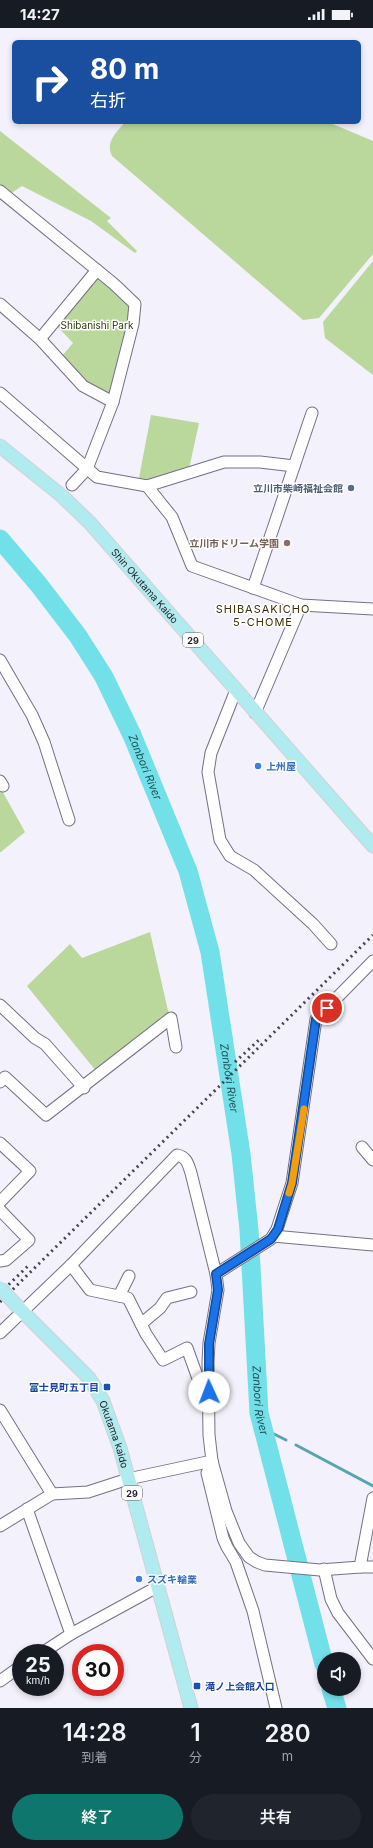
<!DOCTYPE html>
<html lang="ja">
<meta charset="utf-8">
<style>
body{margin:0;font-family:Inter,"Noto Sans JP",sans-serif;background:#20242c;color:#f1f3f6;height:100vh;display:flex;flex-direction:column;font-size:15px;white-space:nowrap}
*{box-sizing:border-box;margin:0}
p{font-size:13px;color:#9ea1a6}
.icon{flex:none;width:22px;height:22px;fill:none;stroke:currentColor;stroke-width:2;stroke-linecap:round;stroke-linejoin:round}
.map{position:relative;height:1680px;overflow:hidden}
.drawer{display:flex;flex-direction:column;background:#171b24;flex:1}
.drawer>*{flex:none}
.banner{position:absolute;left:12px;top:12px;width:349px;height:84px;border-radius:6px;box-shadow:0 2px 6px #0003;background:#1a4fa0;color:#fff;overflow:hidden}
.fabs{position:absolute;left:317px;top:1624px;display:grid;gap:8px}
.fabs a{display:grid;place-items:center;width:44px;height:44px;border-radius:50%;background:#171b24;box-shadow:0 2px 6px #0003;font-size:20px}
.speed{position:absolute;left:12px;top:1616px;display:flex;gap:8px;font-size:20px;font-weight:700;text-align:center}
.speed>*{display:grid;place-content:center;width:52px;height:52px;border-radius:50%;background:#171b24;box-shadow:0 2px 6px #0003;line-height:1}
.speed small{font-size:10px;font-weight:400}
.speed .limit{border:6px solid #d22;background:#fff;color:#111}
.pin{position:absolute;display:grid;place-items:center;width:34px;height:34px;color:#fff;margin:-17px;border:2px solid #fff;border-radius:50%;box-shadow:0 1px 4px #0007}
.me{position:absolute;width:44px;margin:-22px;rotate:358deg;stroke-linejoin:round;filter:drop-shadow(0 0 3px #0008)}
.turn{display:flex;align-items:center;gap:14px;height:84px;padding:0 12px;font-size:18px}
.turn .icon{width:52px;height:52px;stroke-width:2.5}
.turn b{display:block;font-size:28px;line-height:34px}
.eta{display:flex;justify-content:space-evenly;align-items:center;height:68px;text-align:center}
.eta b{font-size:24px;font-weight:600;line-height:28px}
.primary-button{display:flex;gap:8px;margin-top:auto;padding:8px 12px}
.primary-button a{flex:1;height:46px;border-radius:24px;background:#0f766e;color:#fff;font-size:16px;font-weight:600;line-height:46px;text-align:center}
.primary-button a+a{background:#20242c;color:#f1f3f6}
.status{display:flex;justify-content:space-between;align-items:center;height:28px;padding:0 20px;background:#171b24;direction:ltr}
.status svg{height:11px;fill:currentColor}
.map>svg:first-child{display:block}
.green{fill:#bad79c}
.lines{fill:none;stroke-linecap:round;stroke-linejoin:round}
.stream{stroke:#59a5ae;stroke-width:3}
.river{stroke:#72e0e9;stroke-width:19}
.minor-casing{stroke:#757086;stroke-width:13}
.major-casing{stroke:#d2d2d3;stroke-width:15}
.minor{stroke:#fff;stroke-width:11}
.major{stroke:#b0ebef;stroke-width:13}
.rail{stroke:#45434c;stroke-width:3;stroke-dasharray:2 4;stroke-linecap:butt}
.major-bridge-casing{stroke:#d2d2d3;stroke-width:15;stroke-linecap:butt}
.major-bridge{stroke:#b0ebef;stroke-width:13}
.route-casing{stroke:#114b97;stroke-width:10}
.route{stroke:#1a73e8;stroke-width:7}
.slow{stroke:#f59e0b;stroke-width:7}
.service-dot{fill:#5c6f8a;stroke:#fff;stroke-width:1.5}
.education-dot{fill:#8d6e63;stroke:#fff;stroke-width:1.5}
.shop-dot{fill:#3f7fe0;stroke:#fff;stroke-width:1.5}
.transit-dot{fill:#1a4fb4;stroke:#fff;stroke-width:1.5}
.labels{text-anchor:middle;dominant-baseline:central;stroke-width:3;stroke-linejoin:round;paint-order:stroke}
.shield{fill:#fff;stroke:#626066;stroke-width:1}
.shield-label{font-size:9px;font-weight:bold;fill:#1e1c25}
.park-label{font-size:10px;fill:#283c08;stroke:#fff}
.service-label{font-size:10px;font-weight:bold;fill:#4e5e75;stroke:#fff;text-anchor:end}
.education-label{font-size:10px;font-weight:bold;fill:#785e54;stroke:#fff;text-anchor:end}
.street-label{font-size:10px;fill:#1e1c25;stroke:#fff}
.shop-label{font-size:10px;font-weight:bold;fill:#366cbe;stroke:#fff;text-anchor:start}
.transit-label{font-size:10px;font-weight:bold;fill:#164399;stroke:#fff;text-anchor:end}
.neighbourhood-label{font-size:11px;letter-spacing:1px;fill:#3f3107;stroke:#fff}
.water-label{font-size:11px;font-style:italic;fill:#1f5054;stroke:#fff}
</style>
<div class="status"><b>14:27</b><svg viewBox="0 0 49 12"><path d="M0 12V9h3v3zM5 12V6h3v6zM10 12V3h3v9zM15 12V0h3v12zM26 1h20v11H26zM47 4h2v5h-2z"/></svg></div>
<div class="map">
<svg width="373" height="1680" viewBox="0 0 373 1680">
<rect width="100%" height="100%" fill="#f3f1fb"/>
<!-- green -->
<g class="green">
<path d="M 125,94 L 328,94 L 373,113 L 373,226 L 319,290 L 303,292 L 112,128 C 105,114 116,105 125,94 Z"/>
<path d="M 0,103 L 111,190 L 107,193 L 137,223 L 135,225 L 91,193 L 22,158 L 10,166 L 0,158 Z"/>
<path d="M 373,233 L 373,347 L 325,310 L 323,294 Z"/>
<path d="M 97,248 L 131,278 L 115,362 L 106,366 L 84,355 L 62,328 L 73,315 L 57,298 Z"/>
<path d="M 151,387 L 199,395 L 189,441 L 138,455 Z"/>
<path d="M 0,759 L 25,804 L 1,824 L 0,824 Z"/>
<path d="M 150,904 L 169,987 L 96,1043 L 27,958 L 70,916 L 82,930 Z"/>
</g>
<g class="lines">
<!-- stream -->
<g class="stream">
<path d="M 264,1401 L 286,1412"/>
<path d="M 296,1417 L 373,1458"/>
</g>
<!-- river -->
<g class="river">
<path id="s1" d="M 0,511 L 39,557 L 78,608 L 104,649 L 132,707 L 188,843 L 210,924 L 241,1126 L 249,1202 L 259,1385 L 324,1636"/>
<path d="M 331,1661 L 337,1680"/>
</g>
<defs>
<g id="minor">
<path d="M 0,163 L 114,256 L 135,276 L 133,296 L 113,374 L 87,441 L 72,457"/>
<path d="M 0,276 L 40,311 L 83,358 L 113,374"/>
<path d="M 40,311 L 97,242"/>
<path d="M 0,365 L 97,449 L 147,458 L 224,434 L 260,434 L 294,438"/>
<path d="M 147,458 L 172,489 L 192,538 L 301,577 L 373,581"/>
<path d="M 253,560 L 312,385"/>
<path d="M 0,632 L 32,687 L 44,714 L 69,792"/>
<path d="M 236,662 L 211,725 L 208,744 L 220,812 L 230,828 L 254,842 L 313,896 L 331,916"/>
<path d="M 255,685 L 301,577"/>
<path d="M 0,753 L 3,758"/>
<path d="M 0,977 L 35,1010 L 45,1016 L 84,1060"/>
<path d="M 0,1054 L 5,1049 L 46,1087 L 171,990 L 176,1019"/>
<path d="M 0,1115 L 30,1143 L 0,1174"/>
<path d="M 362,1119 L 373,1132"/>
<path d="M 0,1182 L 29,1212 L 6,1232 L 0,1233"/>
<path d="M 273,1208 L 373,1217"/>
<path d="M 71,1237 L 90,1262 L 128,1270 L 146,1306 L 163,1332 L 187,1320 L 205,1370"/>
<path d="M 216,1246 L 218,1262 L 209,1315 L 208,1334 L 209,1407 L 212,1433 L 226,1483 L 239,1515 L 249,1529 L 257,1534 L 265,1537 L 320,1542 L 360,1539 L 373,1470"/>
<path d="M 119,1268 L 129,1248"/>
<path d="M 141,1296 L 160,1280 L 167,1270 L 191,1264"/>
<path d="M 0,1305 L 71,1237 L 177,1127 C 187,1129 188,1136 191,1145 L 216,1246 L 271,1211 L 277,1201 L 292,1155 L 316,991 L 373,933"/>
<path d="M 0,1382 L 52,1466"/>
<path d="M 212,1433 L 207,1445 L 223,1510 L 227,1519 L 236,1534 L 253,1583 L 276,1680"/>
<path d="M 27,1481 L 71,1606"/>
<path d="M 0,1498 L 52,1466 L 88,1464 L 128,1451 L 212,1433"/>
<path d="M 360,1539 L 373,1539"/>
<path d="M 324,1541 L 331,1571 L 338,1585 L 373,1631"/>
<path d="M 42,1625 L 71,1606 L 157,1559"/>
<path d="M 0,1653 L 21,1638"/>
</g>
<g id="major">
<path id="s2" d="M 0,418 L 62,468 L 90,495 L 373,818"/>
<path id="s3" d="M 19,1280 L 89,1350 L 103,1373 L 120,1420 L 191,1680"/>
</g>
</defs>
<!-- minor casing -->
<use href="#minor" class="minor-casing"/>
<!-- major casing -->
<use href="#major" class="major-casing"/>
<!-- minor -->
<use href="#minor" class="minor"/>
<!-- major -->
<use href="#major" class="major"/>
<!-- rail -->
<g class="rail">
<path d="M 235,1034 L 260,1011"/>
<path d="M 0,1265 L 28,1238"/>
<path d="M 0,1274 L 373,907"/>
</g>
<defs>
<path id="major-bridge" d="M 0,1260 L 19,1280"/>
</defs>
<!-- major-bridge casing -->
<use href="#major-bridge" class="major-bridge-casing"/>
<!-- major-bridge -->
<use href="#major-bridge" class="major-bridge"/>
</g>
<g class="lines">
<defs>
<path id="route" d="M 209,1364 L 209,1316 L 218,1262 L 216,1246 L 271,1211 L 278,1201 L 292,1155 L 316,991 L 327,980"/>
</defs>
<!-- route casing -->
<use href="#route" class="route-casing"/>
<!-- route -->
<use href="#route" class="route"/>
<!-- slow -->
<path class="slow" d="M 289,1165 L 292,1155 L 304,1081"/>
</g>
<!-- markers -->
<circle class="service-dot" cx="351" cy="460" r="4"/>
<circle class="education-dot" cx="287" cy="515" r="4"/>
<g class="shop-dot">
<circle cx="258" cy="738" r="4"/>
<circle cx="139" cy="1551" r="4"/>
</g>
<g class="transit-dot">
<rect x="103" y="1355" width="8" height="8" rx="2"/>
<rect x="193" y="1654" width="8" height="8" rx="2"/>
</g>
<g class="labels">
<!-- shield labels -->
<g class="shield">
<rect x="183" y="605" width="20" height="14" rx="3"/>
<rect x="122" y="1458" width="20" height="14" rx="3"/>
</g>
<g class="shield-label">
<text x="193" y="612">29</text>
<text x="132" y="1465">29</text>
</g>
<!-- park labels -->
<g class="park-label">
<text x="97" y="297">Shibanishi Park</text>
</g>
<!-- service labels -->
<g class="service-label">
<text x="343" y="460">立川市柴崎福祉会館</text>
</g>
<!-- education labels -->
<g class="education-label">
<text x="279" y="515">立川市ドリーム学園</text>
</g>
<!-- street labels -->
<g class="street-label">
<text stroke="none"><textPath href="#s2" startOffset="202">Shin Okutama Kaido</textPath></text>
<text stroke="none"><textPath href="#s3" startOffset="161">Okutama kaido</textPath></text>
</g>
<!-- shop labels -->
<g class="shop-label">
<text x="266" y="738">上州屋</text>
<text x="147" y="1551">スズキ輪業</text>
</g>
<!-- transit labels -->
<g class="transit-label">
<text x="99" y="1359">富士見町五丁目</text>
<text x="205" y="1658" text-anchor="start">滝ノ上会館入口</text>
</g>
<!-- neighbourhood labels -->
<g class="neighbourhood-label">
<text x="263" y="581">SHIBASAKICHO<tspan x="263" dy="13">5-CHOME</tspan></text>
</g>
<!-- water labels -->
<g class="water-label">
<text stroke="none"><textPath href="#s1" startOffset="272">Zanbori River</textPath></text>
<text stroke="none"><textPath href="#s1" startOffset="596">Zanbori River</textPath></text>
<text stroke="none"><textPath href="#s1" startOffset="920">Zanbori River</textPath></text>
</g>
</g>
</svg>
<div class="fabs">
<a><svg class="icon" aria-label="sound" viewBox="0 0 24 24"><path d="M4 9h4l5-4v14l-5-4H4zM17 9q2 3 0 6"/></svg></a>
</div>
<div class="speed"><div>25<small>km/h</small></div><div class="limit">30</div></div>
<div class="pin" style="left:327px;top:980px;background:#d93025"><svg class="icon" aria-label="arrive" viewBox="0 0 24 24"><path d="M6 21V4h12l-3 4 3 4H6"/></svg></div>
<svg class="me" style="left:209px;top:1364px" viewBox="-20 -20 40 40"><circle r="19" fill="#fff"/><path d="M0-13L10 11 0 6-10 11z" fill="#1a73e8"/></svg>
<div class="banner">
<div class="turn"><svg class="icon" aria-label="right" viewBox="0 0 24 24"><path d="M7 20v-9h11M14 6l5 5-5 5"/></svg><div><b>80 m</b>右折</div></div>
</div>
</div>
<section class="drawer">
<div class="eta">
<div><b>14:28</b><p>到着</p></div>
<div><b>1</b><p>分</p></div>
<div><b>280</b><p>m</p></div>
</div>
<div class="primary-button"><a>終了</a><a>共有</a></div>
</section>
